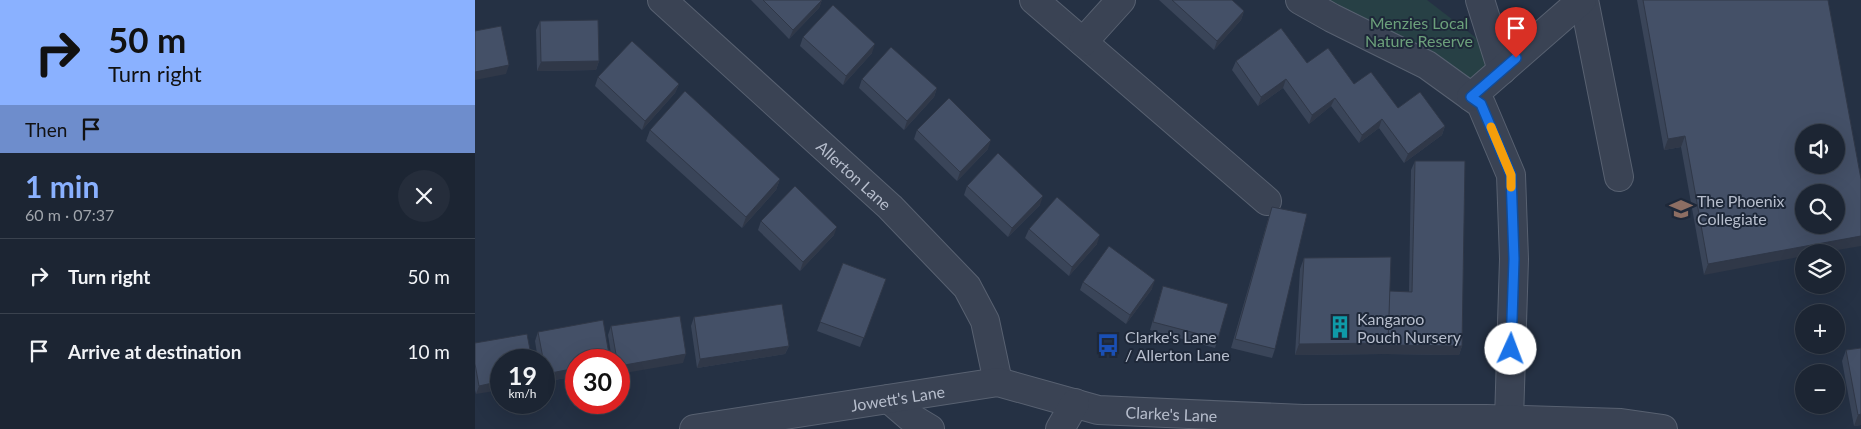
<!DOCTYPE html>
<meta charset="utf-8">
<style>
body{margin:0;font-family:Lato,sans-serif;background:#252d3b;color:#f1f3f6;height:100vh;display:flex;flex-direction:column;font-size:19px;white-space:nowrap}
*{box-sizing:border-box;margin:0}
p{font-size:16px;color:#a0a5ac}
.icon{flex:none;width:28px;height:28px;fill:none;stroke:currentColor;stroke-width:2;stroke-linecap:round;stroke-linejoin:round}
.map{position:relative;flex:1;overflow:hidden}
.drawer{display:flex;flex-direction:column;background:#1c2533;width:475px}
.drawer>*{flex:none}
.top-card{background:#8ab1ff;color:#111;overflow:hidden}
.tools{position:absolute;left:1320px;top:124px;display:grid;gap:10px}
.tools a{display:grid;place-items:center;width:50px;height:50px;border-radius:50%;background:#1c2533;box-shadow:0 5px 20px #0002,0 0 0 1px #3a424e;font-size:25px}
.speed{position:absolute;left:15px;top:349px;display:flex;gap:10px;font-size:25px;font-weight:700;text-align:center}
.speed>*{display:grid;place-content:center;width:65px;height:65px;border-radius:50%;background:#1c2533;box-shadow:0 5px 20px #0002,0 0 0 1px #3a424e;line-height:1}
.speed small{font-size:12px;font-weight:400}
.speed .limit{border:8px solid #d22;background:#fff;color:#111}
.pin{position:absolute;display:grid;place-items:center;width:42px;height:42px;color:#fff;margin:-51px -21px;border-radius:50% 50% 50% 0;rotate:-45deg;box-shadow:0 0 5px #0007}
.pin .icon{rotate:45deg}
.me{position:absolute;width:55px;margin:-28px;rotate:2deg;stroke-linejoin:round;filter:drop-shadow(0 0 4px #0008)}
.turn{display:flex;align-items:center;gap:18px;height:105px;padding:0 25px;font-size:22px}
.turn .icon{width:65px;height:65px;stroke-width:2.5}
.turn b{display:block;font-size:35px;line-height:42px}
.then{display:flex;align-items:center;height:48px;padding:0 25px;background:#0003;gap:10px;font-size:19px}
.round{display:grid;place-items:center;flex:none;width:52px;height:52px;border-radius:26px;background:#252d3b}
.overview{display:flex;align-items:center;justify-content:space-between;height:85px;padding:0 25px}
h1{font-size:30px;font-weight:700;line-height:38px;color:#8ab1ff}
ul{padding:0;list-style:none}
li{display:flex;align-items:center;gap:15px;height:75px;padding:0 25px;border-top:1px solid #3a424e}
li div{flex:1}
li b{display:block;font-size:19px}
li em{font-style:normal}
main{display:flex;flex:1;min-height:0}
.map>svg:first-child{display:block}
.green{fill:#274045}
.lines{fill:none;stroke-linecap:round;stroke-linejoin:round}
.minor-casing{stroke:#586171;stroke-width:30}
.minor{stroke:#3a4354;stroke-width:28}
.wall{fill:#3a4559}
.shaded-wall{fill:#303848}
.building{fill:#445067;stroke:#303848;fill-rule:evenodd}
.route-casing{stroke:#114b97;stroke-width:12}
.route{stroke:#1a73e8;stroke-width:9}
.slow{stroke:#f59e0b;stroke-width:9}
.labels{text-anchor:middle;dominant-baseline:central;stroke-width:4;stroke-linejoin:round;paint-order:stroke}
.park-label{font-size:16px;fill:#6ca07b;stroke:#1e2839}
.street-label{font-size:16px;fill:#b7becd;stroke:#1e2839}
.poi-label{font-size:16px;fill:#b7becd;stroke:#1e2839;text-anchor:start}
</style>
<main>
<section class="drawer">
<div class="top-card">
<div class="turn"><svg class="icon" aria-label="right" viewBox="0 0 24 24"><path d="M7 20v-9h11M14 6l5 5-5 5"/></svg><div><b>50 m</b>Turn right</div></div>
<div class="then">Then<svg class="icon" aria-label="arrive" viewBox="0 0 24 24"><path d="M6 21V4h12l-3 4 3 4H6"/></svg></div>
</div>
<div class="overview"><div><h1>1 min</h1><p>60 m · 07:37</p></div><a class="round"><svg class="icon" aria-label="close" viewBox="0 0 24 24"><path d="M6 6l12 12M18 6L6 18"/></svg></a></div>
<ul>
<li><svg class="icon" aria-label="right" viewBox="0 0 24 24"><path d="M7 20v-9h11M14 6l5 5-5 5"/></svg><div><b>Turn right</b></div><em>50 m</em></li>
<li><svg class="icon" aria-label="arrive" viewBox="0 0 24 24"><path d="M6 21V4h12l-3 4 3 4H6"/></svg><div><b>Arrive at destination</b></div><em>10 m</em></li>
</ul>
</section>
<div class="map">
<svg width="1386" height="429" viewBox="0 0 1386 429">
<rect width="100%" height="100%" fill="#253144"/>
<!-- green -->
<path class="green" d="M 825,0 L 952,0 L 1000,37 L 1027,70 L 996,97 Z"/>
<g class="lines">
<defs>
<g id="minor">
<path id="s1" d="M 187,0 L 415,207 L 492,287 L 510,321 L 523,382"/>
<path d="M 559,0 L 792,201"/>
<path d="M 825,0 L 857,18 L 952,65 L 1006,104 L 1036,175 L 1039,259 L 1034,420"/>
<path d="M 1005,0 L 1027,70"/>
<path d="M 1109,0 L 1144,177"/>
<path d="M 608,42 L 646,0"/>
<path d="M 996,97 L 1107,0"/>
<path d="M 414,399 L 435,417 L 455,429"/>
<path id="s2" d="M 219,429 L 523,382 L 623,410 L 828,419 L 1012,419 L 1146,423 L 1188,429"/>
<path d="M 585,429 L 600,403"/>
</g>
</defs>
<!-- minor casing -->
<use href="#minor" class="minor-casing"/>
<!-- minor -->
<use href="#minor" class="minor"/>
</g>
<!-- wall -->
<g class="wall">
<path d="M 276,0 L 347,0 L 344,8 L 314,39 Z"/>
<path d="M 684,0 L 757,0 L 769,11 L 766,20 L 739,50 Z"/>
<path d="M 1162,0 L 1353,0 L 1229,275 L 1206,147 L 1189,150 Z"/>
<path d="M 65,21 L 124,61 L 121,70 L 62,71 L 61,30 Z"/>
<path d="M 328,37 L 397,53 L 368,85 L 325,46 Z"/>
<path d="M 761,61 L 832,63 L 879,84 L 923,108 L 970,126 L 967,135 L 929,163 L 904,128 L 884,143 L 856,106 L 834,124 L 808,88 L 783,106 L 757,70 Z"/>
<path d="M 123,77 L 204,84 L 200,93 L 167,130 L 120,86 Z"/>
<path d="M 387,79 L 462,88 L 459,97 L 429,130 L 384,88 Z"/>
<path d="M 175,130 L 305,179 L 301,190 L 267,228 L 171,141 Z"/>
<path d="M 442,130 L 513,149 L 482,181 L 439,139 Z"/>
<path d="M 940,161 L 987,346 L 984,355 L 909,354 L 820,355 L 825,269 L 829,258 L 914,291 L 934,292 L 936,170 Z"/>
<path d="M 492,186 L 565,205 L 533,237 L 489,195 Z"/>
<path d="M 797,207 L 800,349 L 797,358 L 756,348 L 794,216 Z"/>
<path d="M 286,221 L 359,235 L 325,271 L 283,230 Z"/>
<path d="M 554,229 L 622,244 L 594,276 L 550,238 Z"/>
<path d="M 368,263 L 411,279 L 385,347 L 342,331 Z"/>
<path d="M 608,282 L 677,289 L 651,324 L 605,290 Z"/>
<path d="M 688,286 L 743,339 L 740,348 L 675,330 Z"/>
<path d="M 219,317 L 314,346 L 310,354 L 222,368 L 216,326 Z"/>
<path d="M 136,326 L 208,363 L 137,360 L 133,335 Z"/>
<path d="M 63,332 L 101,360 L 101,376 L 69,382 L 69,360 L 63,360 L 60,341 Z"/>
<path d="M 0,343 L 57,360 L 1,394 L 0,390 Z"/>
<path d="M 1386,348 L 1386,425 L 1379,426 L 1367,361 L 1371,350 Z"/>
</g>
<!-- shaded-wall -->
<g class="shaded-wall">
<path d="M 347,0 L 344,8 L 314,39 L 318,30 Z"/>
<path d="M 769,11 L 766,20 L 739,50 L 742,41 Z"/>
<path d="M 400,44 L 397,53 L 368,85 L 371,76 Z"/>
<path d="M 124,61 L 121,70 L 62,71 L 66,62 Z"/>
<path d="M 34,65 L 31,74 L 0,80 L 0,72 Z"/>
<path d="M 811,79 L 808,88 L 783,106 L 786,97 Z"/>
<path d="M 204,84 L 200,93 L 167,130 L 170,121 Z"/>
<path d="M 462,88 L 459,97 L 429,130 L 432,121 Z"/>
<path d="M 860,98 L 856,106 L 834,124 L 837,115 Z"/>
<path d="M 907,119 L 904,128 L 884,143 L 887,135 Z"/>
<path d="M 970,126 L 967,135 L 929,163 L 933,154 Z"/>
<path d="M 1210,136 L 1206,147 L 1189,150 L 1193,139 Z"/>
<path d="M 516,140 L 513,149 L 482,181 L 485,172 Z"/>
<path d="M 305,179 L 301,190 L 267,228 L 271,217 Z"/>
<path d="M 568,196 L 565,205 L 533,237 L 537,228 Z"/>
<path d="M 362,227 L 359,235 L 325,271 L 328,262 Z"/>
<path d="M 625,235 L 622,244 L 594,276 L 597,267 Z"/>
<path d="M 1386,236 L 1386,246 L 1351,252 L 1329,252 L 1329,256 L 1229,275 L 1233,264 Z"/>
<path d="M 680,280 L 677,289 L 651,324 L 655,315 Z"/>
<path d="M 913,343 L 987,346 L 984,355 L 909,354 L 820,355 L 824,344 Z"/>
<path d="M 314,346 L 310,354 L 222,368 L 225,359 Z"/>
<path d="M 211,354 L 208,363 L 144,374 L 144,366 Z"/>
<path d="M 101,368 L 101,376 L 69,382 L 69,379 L 71,374 Z"/>
<path d="M 26,381 L 26,390 L 1,394 L 4,386 Z"/>
<path d="M 1386,414 L 1386,425 L 1379,426 L 1383,415 Z"/>
</g>
<!-- building -->
<g class="building">
<path d="M 288,0 L 347,0 L 318,30 Z"/>
<path d="M 697,0 L 757,0 L 769,11 L 742,41 Z"/>
<path d="M 1168,0 L 1353,0 L 1386,179 L 1386,236 L 1233,264 L 1210,136 L 1193,139 ZM 1329,132 L 1361,132 L 1361,165 L 1329,165 ZM 1329,192 L 1361,192 L 1361,225 L 1329,225 Z"/>
<path d="M 358,5 L 400,44 L 371,76 L 328,37 Z"/>
<path d="M 123,20 L 124,61 L 66,62 L 65,21 Z"/>
<path d="M 26,26 L 34,65 L 0,72 L 0,31 Z"/>
<path d="M 806,28 L 832,63 L 853,48 L 879,84 L 896,72 L 923,108 L 945,92 L 970,126 L 933,154 L 907,119 L 887,135 L 860,98 L 837,115 L 811,79 L 786,97 L 761,61 Z"/>
<path d="M 157,41 L 204,84 L 170,121 L 123,77 Z"/>
<path d="M 416,47 L 462,88 L 432,121 L 387,79 Z"/>
<path d="M 210,91 L 305,179 L 271,217 L 175,130 Z"/>
<path d="M 474,98 L 516,140 L 485,172 L 442,130 Z"/>
<path d="M 523,153 L 568,196 L 537,228 L 492,186 Z"/>
<path d="M 940,161 L 990,161 L 987,346 L 912,345 L 913,343 L 914,291 L 937,292 Z"/>
<path d="M 320,186 L 362,227 L 328,262 L 286,221 Z"/>
<path d="M 582,197 L 625,235 L 597,267 L 554,229 Z"/>
<path d="M 797,207 L 832,214 L 800,349 L 760,339 Z"/>
<path d="M 634,246 L 680,280 L 655,315 L 608,282 Z"/>
<path d="M 916,257 L 913,343 L 824,344 L 829,258 Z"/>
<path d="M 368,263 L 411,279 L 389,338 L 345,322 Z"/>
<path d="M 688,286 L 753,304 L 743,339 L 678,322 Z"/>
<path d="M 307,304 L 314,346 L 225,359 L 219,317 Z"/>
<path d="M 205,316 L 211,354 L 144,366 L 144,360 L 142,360 L 136,326 Z"/>
<path d="M 128,320 L 135,360 L 101,360 L 101,368 L 71,374 L 63,332 Z"/>
<path d="M 52,334 L 57,360 L 26,360 L 26,381 L 4,386 L 0,364 L 0,343 Z"/>
<path d="M 1386,348 L 1386,414 L 1383,415 L 1371,350 Z"/>
</g>
<g class="lines">
<defs>
<path id="route" d="M 1036,349 L 1039,259 L 1036,175 L 1006,104 L 996,97 L 1041,58"/>
</defs>
<!-- route casing -->
<use href="#route" class="route-casing"/>
<!-- route -->
<use href="#route" class="route"/>
<!-- slow -->
<path class="slow" d="M 1016,127 L 1036,175 L 1036,187"/>
</g>
<!-- icons -->
<defs>
<symbol id="school-bare" viewBox="-9 -9 18 18"><path d="M0-5L7-2L0 1L-7-2ZM-4 1L0 2.5L4 1V4Q0 6-4 4Z" fill="#8d6e63" stroke="#1e2839" stroke-width="2.5" paint-order="stroke"/></symbol>
<symbol id="building-bare" viewBox="-9 -9 18 18"><path d="M-4-6H4V6H1V3H-1V6H-4ZM-2.5-4.3h1.7v1.8h-1.7ZM.8-4.3h1.7v1.8H.8ZM-2.5-1h1.7V.8h-1.7ZM.8-1h1.7V.8H.8Z" fill="#0f9aa8" stroke="#1e2839" stroke-width="2.5" paint-order="stroke"/></symbol>
<symbol id="bus-bare" viewBox="-9 -9 18 18"><path d="M-5-6H5V4H4V6H2V4H-2V6H-4V4H-5ZM-3.5-4V0h7V-4ZM-3.5 1.2v1.5H-2V1.2ZM2 1.2v1.5H3.5V1.2Z" fill="#1a4fb4" stroke="#1e2839" stroke-width="2.5" paint-order="stroke"/></symbol>
</defs>
<g fill-rule="evenodd">
<use href="#school-bare" x="1190" y="193" width="32" height="32"/>
<use href="#building-bare" x="849" y="311" width="32" height="32"/>
<use href="#bus-bare" x="617" y="329" width="32" height="32"/>
</g>
<g class="labels">
<!-- park labels -->
<g class="park-label">
<text x="944" y="22">Menzies Local<tspan x="944" dy="18">Nature Reserve</tspan></text>
</g>
<!-- street labels -->
<g class="street-label">
<text stroke="none"><textPath href="#s1" startOffset="260">Allerton Lane</textPath></text>
<text stroke="none"><textPath href="#s2" startOffset="206">Jowett's Lane</textPath></text>
<text stroke="none"><textPath href="#s2" startOffset="485">Clarke's Lane</textPath></text>
</g>
<!-- poi labels -->
<g class="poi-label">
<text x="1222" y="200">The Phoenix<tspan x="1222" dy="18">Collegiate</tspan></text>
<text x="882" y="318">Kangaroo<tspan x="882" dy="18">Pouch Nursery</tspan></text>
<text x="650" y="336">Clarke's Lane<tspan x="650" dy="18">/ Allerton Lane</tspan></text>
</g>
</g>
</svg>
<div class="tools">
<a><svg class="icon" aria-label="sound" viewBox="0 0 24 24"><path d="M4 9h4l5-4v14l-5-4H4zM17 9q2 3 0 6"/></svg></a>
<a><svg class="icon" aria-label="search" viewBox="0 0 24 24"><circle cx="10" cy="10" r="6"/><path d="M15 15l6 6"/></svg></a>
<a><svg class="icon" aria-label="layers" viewBox="0 0 24 24"><path d="M12 4l9 5-9 5-9-5zM3 14l9 5 9-5"/></svg></a>
<a>+</a>
<a>−</a>
</div>
<div class="speed"><div>19<small>km/h</small></div><div class="limit">30</div></div>
<div class="pin" style="left:1041px;top:58px;background:#d93025"><svg class="icon" aria-label="arrive" viewBox="0 0 24 24"><path d="M6 21V4h12l-3 4 3 4H6"/></svg></div>
<svg class="me" style="left:1036px;top:349px" viewBox="-20 -20 40 40"><circle r="19" fill="#fff"/><path d="M0-13L10 11 0 6-10 11z" fill="#1a73e8"/></svg>
</div>
</main>
